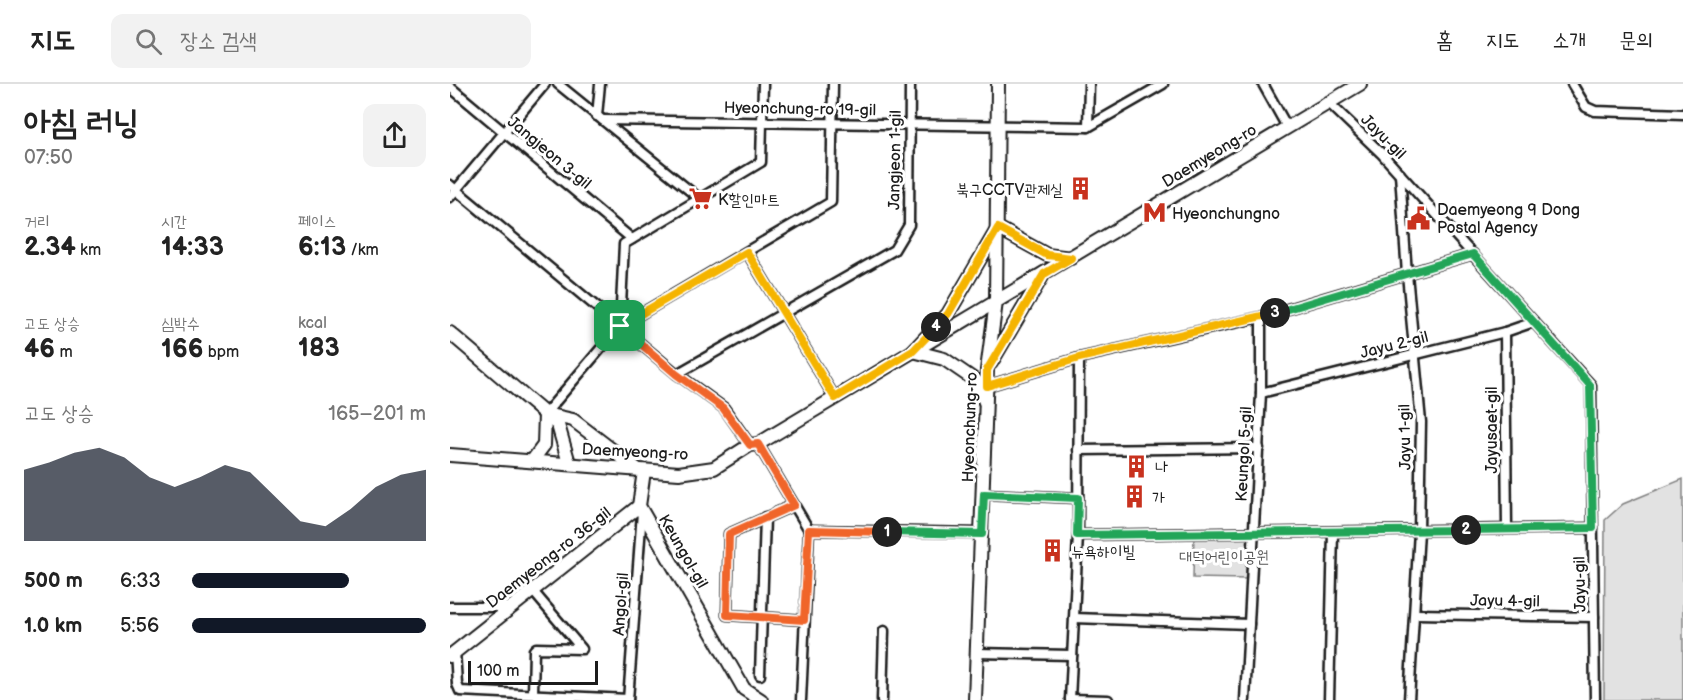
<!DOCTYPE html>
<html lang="ko">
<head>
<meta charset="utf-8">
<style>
	:root { --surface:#fff; --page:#f2f2f2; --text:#222; --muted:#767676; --line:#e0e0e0; --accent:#111827 }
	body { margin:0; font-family:"Balsamiq Sans","Poor Story",sans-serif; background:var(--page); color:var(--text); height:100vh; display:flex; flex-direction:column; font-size:22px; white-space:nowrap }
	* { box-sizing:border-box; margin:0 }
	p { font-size:20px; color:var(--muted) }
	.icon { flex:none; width:33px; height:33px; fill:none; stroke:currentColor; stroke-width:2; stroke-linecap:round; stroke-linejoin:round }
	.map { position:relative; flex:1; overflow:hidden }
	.panel { display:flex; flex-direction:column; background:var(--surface); width:450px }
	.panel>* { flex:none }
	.scale { position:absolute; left:18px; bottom:15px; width:130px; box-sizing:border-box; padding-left:6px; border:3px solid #1c1c1c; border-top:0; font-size:16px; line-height:21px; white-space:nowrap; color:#1c1c1c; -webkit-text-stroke:4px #fff; paint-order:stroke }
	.pin { position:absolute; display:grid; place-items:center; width:51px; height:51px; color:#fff; margin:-26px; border-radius:12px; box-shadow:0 3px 9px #0006 }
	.km { position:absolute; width:30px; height:30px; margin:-15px; border-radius:50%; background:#222; color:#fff; font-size:16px; line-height:30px; text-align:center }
	.round { display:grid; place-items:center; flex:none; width:63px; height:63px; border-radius:12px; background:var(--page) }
	.head { display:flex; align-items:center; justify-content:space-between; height:102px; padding:0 24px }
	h1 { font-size:33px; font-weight:800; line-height:45px }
	.stats { display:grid; grid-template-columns:repeat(3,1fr); gap:9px; height:102px; padding:6px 24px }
	.stats div { display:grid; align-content:center }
	.stats b { font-size:26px; font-weight:800 }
	.stats small { font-size:16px; font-weight:400 }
	.stats p { font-size:16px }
	.chart { height:168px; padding:12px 24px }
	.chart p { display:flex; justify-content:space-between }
	.chart svg { width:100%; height:108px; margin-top:6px; fill:var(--accent); opacity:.7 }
	ul { padding:0 24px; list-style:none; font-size:20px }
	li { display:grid; grid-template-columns:96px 72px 1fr; align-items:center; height:45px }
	li i { height:15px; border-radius:8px; background:var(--accent) }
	header { display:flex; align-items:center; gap:36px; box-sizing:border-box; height:84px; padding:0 30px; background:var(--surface); border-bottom:2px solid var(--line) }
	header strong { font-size:28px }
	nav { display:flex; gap:33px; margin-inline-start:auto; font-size:21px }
	.search { width:420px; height:54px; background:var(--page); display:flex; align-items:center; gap:15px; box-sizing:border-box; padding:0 21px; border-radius:12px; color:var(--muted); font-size:22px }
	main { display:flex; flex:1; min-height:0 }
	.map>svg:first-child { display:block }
	.green { fill:#e2e2e2; stroke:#7f7f7f; stroke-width:1.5 }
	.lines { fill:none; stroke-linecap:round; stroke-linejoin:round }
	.street-casing { stroke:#1c1c1c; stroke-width:13 }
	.secondary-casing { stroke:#1c1c1c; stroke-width:16 }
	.street { stroke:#fff; stroke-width:8 }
	.secondary { stroke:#fff; stroke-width:12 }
	.split-1-casing { stroke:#fff; stroke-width:12 }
	.split-2-casing { stroke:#fff; stroke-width:12 }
	.split-3-casing { stroke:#fff; stroke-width:12 }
	.split-4-casing { stroke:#fff; stroke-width:12 }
	.split-5-casing { stroke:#fff; stroke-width:12 }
	.split-1 { stroke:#f0652b; stroke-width:8 }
	.split-2 { stroke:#22a559; stroke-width:8 }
	.split-3 { stroke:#22a559; stroke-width:8 }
	.split-4 { stroke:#f5b400; stroke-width:8 }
	.split-5 { stroke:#f5b400; stroke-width:8 }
	.labels { text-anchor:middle; stroke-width:6; stroke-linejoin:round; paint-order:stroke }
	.street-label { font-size:16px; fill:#1c1c1c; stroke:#fff }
	.poi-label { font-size:16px; fill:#1c1c1c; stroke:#fff; text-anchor:start }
	.park-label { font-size:16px; fill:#575757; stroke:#fff }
</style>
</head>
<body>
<header>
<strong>지도</strong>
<div class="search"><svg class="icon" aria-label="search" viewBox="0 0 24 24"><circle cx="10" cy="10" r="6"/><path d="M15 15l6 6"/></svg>장소 검색</div>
<nav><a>홈</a><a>지도</a><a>소개</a><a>문의</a></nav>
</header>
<main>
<section class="panel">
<div class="head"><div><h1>아침 러닝</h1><p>07:50</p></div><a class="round"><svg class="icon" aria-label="share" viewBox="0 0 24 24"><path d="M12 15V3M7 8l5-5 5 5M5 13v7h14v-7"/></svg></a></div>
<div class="stats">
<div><p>거리</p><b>2.34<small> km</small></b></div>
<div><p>시간</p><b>14:33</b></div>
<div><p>페이스</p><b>6:13<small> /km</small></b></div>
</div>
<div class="stats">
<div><p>고도 상승</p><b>46<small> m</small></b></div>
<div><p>심박수</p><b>166<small> bpm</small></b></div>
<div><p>kcal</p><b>183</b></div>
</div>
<div class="chart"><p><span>고도 상승</span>165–201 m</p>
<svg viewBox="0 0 160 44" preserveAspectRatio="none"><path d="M0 44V15L10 12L20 8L30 6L40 10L50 18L60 22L70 18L80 13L90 16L100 26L110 36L120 38L130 31L140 22L150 17L160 15V44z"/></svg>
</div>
<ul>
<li><b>500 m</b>6:33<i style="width:67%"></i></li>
<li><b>1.0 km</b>5:56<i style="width:100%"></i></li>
</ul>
</section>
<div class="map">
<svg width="1233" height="616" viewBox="0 0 1233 616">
	<rect width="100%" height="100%" fill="#fff"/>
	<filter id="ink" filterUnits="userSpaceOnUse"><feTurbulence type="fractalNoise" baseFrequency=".0167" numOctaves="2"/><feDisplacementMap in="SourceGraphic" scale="12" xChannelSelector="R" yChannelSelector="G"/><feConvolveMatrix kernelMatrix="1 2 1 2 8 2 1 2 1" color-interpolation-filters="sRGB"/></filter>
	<g filter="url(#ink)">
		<g class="green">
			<polygon points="1233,395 1233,616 1154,616 1155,436 1173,420"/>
			<polygon points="805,449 798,495 743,494 744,450"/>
		</g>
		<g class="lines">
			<defs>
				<g id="street">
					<polyline points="108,0 250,115"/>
					<polyline points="813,0 837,43"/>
					<polyline points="1122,0 1136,23 1145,27 1233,30"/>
					<polyline points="0,3 182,155"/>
					<polyline points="879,19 931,69 1141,301 1145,616"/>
					<polyline points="147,32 150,0"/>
					<polyline points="153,36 638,43 713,0"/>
					<polyline points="638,43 639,0"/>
					<polyline points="950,90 957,190 971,338 969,447 959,616"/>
					<polyline points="0,101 227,290 274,324 300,361"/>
					<polyline points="0,113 95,0"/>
					<polyline points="297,168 385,314"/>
					<polyline points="170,242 174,160 311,78 313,0"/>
					<polyline points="1055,248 1057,444"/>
					<polyline points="227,290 444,166 459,141 460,0"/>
					<polyline points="537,302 629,274 811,233 1023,170"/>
					<polyline points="811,309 1055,248 1084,238"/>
					<polyline points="95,330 170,242 381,118 383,0"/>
					<polyline points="308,360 359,446 351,616"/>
					<polyline points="628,366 809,364"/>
					<polyline points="534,410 628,414"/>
					<polyline points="344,421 279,450 277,531 354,536"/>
					<polyline points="359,446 532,449"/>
					<polyline points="628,451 1143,444"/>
					<polyline points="82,506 132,565 86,564 84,566 83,610"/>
					<polyline points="0,523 61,523"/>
					<polyline points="966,530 1144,533"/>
					<polyline points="624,534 799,540"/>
					<polyline points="5,567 7,600 10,607 178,615"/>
					<polyline points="527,569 622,571"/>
					<polyline points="310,591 315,433"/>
					<polyline points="620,615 658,616"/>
					<polyline points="178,616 192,428"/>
					<polyline points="432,616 434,547"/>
					<polyline points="620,616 628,451 629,274"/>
					<polyline points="795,616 811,309 811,233"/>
					<polyline points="879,616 883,448"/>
				</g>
				<g id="secondary">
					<polyline points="0,249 108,341 119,379"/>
					<polyline points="541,279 593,191"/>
					<polyline points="535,318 526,297 494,275 463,267 498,230 548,144 597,171 621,174"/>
					<polyline points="96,330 123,336 187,385"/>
					<polyline points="0,371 229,389 264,384 300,361 308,360 910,0"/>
					<polyline points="82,377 94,361 95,330"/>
					<polyline points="194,387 189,422 294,605 311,616"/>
					<polyline points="0,572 189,422"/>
					<polyline points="525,616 537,286 546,218 548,0"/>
				</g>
			</defs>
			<use href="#street" class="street-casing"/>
			<use href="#secondary" class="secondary-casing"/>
			<use href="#street" class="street"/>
			<use href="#secondary" class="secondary"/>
		</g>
	</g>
	<g class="lines" filter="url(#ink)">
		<defs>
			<polyline id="split-1" points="170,242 226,290 273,324 300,361 308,360 344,421 279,450 277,531 354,536 359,446 437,448"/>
			<polyline id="split-2" points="437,448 532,450 534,410 628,414 627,451 1016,446"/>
			<polyline id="split-3" points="825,229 1023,170 1140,301 1143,444 1016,446"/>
			<polyline id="split-4" points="486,243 498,230 548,144 597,171 621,174 594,190 537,286 537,302 629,274 825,229"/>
			<polyline id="split-5" points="170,242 297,168 385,314 463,267 486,243"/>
		</defs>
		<use href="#split-1" class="split-1-casing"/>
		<use href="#split-2" class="split-2-casing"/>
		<use href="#split-3" class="split-3-casing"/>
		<use href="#split-4" class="split-4-casing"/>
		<use href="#split-5" class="split-5-casing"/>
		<use href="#split-1" class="split-1"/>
		<use href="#split-2" class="split-2"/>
		<use href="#split-3" class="split-3"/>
		<use href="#split-4" class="split-4"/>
		<use href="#split-5" class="split-5"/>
	</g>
	<defs>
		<symbol id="building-bare" viewBox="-9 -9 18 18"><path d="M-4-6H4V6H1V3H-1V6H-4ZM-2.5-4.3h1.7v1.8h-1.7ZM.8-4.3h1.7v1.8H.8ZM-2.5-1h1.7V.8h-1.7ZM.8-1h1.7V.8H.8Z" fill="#c8321e" stroke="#fff" stroke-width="2.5" paint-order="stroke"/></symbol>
		<symbol id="supermarket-bare" viewBox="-9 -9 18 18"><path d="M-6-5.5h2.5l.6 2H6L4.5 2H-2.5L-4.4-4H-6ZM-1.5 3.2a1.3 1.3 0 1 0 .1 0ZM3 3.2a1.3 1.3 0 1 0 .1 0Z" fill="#c8321e" stroke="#fff" stroke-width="2.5" paint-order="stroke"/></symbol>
		<symbol id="metro-bare" viewBox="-9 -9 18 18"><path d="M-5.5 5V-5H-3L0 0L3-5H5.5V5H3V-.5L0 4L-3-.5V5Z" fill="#c8321e" stroke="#fff" stroke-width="2.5" paint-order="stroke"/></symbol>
		<symbol id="civic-bare" viewBox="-9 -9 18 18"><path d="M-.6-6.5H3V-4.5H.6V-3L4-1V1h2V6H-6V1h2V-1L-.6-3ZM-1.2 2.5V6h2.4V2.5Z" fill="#c8321e" stroke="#fff" stroke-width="2.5" paint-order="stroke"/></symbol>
	</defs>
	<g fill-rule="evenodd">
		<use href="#building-bare" x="614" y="88" width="33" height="33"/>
		<use href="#supermarket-bare" x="234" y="98" width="33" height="33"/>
		<use href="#metro-bare" x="688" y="112" width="33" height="33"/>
		<use href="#civic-bare" x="952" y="118" width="33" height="33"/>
		<use href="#building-bare" x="670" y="366" width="33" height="33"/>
		<use href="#building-bare" x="668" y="396" width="33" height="33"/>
		<use href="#building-bare" x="586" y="450" width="33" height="33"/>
	</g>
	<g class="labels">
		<g class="street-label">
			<text transform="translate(350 24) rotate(1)" y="6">Hyeonchung-ro 19-gil</text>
			<text transform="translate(934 52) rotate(45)" y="6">Jayu-gil</text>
			<text transform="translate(100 68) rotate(40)" y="6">Jangjeon 3-gil</text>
			<text transform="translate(759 71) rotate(-31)" y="6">Daemyeong-ro</text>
			<text transform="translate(444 76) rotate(-89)" y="6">Jangjeon 1-gil</text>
			<text transform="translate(944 260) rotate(-14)" y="6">Jayu 2-gil</text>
			<text transform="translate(519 343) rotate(-88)" y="6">Hyeonchung-ro</text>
			<text transform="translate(1041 346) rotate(-90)" y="6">Jayusaet-gil</text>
			<text transform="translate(954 353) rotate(-91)" y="6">Jayu 1-gil</text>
			<text transform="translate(185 367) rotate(3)" y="6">Daemyeong-ro</text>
			<text transform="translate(793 370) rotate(-87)" y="6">Keungol 5-gil</text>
			<text transform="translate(234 467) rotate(60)" y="6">Keungol-gil</text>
			<text transform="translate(98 473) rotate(-38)" y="6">Daemyeong-ro 36-gil</text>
			<text transform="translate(1129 500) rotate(-91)" y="6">Jayu-gil</text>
			<text transform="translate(1055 516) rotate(1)" y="6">Jayu 4-gil</text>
			<text transform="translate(170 520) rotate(-86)" y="6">Angol-gil</text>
		</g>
		<g class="poi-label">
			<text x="613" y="111" text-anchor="end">북구CCTV관제실</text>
			<text x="268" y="121">K할인마트</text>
			<text x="987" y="131">Daemyeong 9 Dong<tspan x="987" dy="18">Postal Agency</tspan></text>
			<text x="722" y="135">Hyeonchungno</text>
			<text x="705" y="388">나</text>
			<text x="702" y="419">가</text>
			<text x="621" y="473">뉴욕하이빌</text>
		</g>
		<g class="park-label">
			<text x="774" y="478">대덕어린이공원</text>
		</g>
	</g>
</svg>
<div class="scale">100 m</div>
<div class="pin" style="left:170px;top:242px;background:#1e9e55"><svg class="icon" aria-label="arrive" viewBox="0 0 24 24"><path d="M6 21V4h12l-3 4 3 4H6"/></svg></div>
<b class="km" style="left:437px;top:448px">1</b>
<b class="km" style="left:1016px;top:446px">2</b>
<b class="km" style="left:825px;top:229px">3</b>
<b class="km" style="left:486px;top:243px">4</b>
</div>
</main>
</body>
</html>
